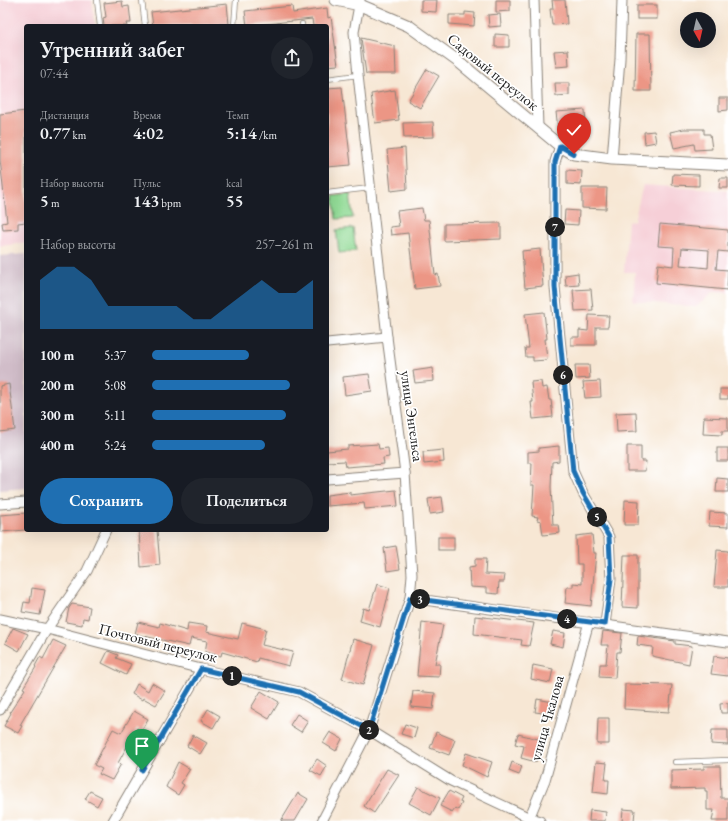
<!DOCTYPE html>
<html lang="ru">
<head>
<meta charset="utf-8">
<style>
	:root { --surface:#171b24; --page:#20242c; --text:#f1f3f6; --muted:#9ea1a6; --accent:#1f6fb2 }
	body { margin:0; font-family:"EB Garamond",serif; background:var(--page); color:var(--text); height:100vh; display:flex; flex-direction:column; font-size:15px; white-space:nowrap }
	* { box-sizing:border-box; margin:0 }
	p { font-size:13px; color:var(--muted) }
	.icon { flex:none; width:22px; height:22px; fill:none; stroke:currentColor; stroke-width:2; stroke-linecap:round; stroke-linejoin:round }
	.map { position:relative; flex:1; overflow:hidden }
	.details { position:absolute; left:24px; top:24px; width:305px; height:508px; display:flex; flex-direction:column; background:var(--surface); border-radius:4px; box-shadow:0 4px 16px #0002 }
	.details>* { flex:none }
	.needle { width:26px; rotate:172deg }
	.buttons { position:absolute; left:680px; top:12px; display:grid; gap:8px }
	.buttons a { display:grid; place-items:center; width:36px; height:36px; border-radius:50%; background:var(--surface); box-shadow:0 4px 16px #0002; font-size:20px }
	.pin { position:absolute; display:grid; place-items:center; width:34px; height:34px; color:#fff; margin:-41px -17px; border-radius:50% 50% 50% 0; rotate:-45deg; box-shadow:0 0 4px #0007 }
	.pin .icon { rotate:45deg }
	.km { position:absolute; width:20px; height:20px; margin:-10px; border-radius:50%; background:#222; color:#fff; font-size:11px; line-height:20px; text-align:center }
	.round { display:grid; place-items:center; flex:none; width:42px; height:42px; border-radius:21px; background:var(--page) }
	.overview { display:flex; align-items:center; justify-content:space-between; height:68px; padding:0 16px }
	h1 { font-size:22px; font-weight:600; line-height:30px }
	.metrics { display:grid; grid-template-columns:repeat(3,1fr); gap:6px; height:68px; padding:4px 16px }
	.metrics div { display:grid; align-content:center }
	.metrics b { font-size:17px; font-weight:600 }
	.metrics small { font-size:11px; font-weight:400 }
	.metrics p { font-size:11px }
	.chart { height:112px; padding:8px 16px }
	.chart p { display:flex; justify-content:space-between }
	.chart svg { width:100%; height:72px; margin-top:4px; fill:var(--accent); opacity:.7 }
	.button { display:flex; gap:8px; margin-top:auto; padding:8px 16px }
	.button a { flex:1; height:46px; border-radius:24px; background:var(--accent); color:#fff; font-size:16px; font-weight:600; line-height:46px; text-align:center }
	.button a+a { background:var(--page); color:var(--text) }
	ul { padding:0 16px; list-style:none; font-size:13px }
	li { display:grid; grid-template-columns:64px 48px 1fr; align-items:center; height:30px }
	li i { height:10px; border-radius:5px; background:var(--accent) }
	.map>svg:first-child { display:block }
	.built { fill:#f6cfd7 }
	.industrial { fill:#d1bdc9 }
	.green { fill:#91da95; stroke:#567b58 }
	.building { fill:#ec9685; fill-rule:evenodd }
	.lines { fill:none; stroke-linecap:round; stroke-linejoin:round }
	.service-casing { stroke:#8a8278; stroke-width:6 }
	.minor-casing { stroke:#8a8278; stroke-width:11 }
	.tertiary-casing { stroke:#8a8278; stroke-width:13 }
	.service { stroke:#fff; stroke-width:4.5 }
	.minor { stroke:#fff; stroke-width:9 }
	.tertiary { stroke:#fff; stroke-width:11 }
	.route-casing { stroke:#fff; stroke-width:8 }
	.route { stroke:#1f6fb2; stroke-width:5 }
	.labels { text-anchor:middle; stroke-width:3.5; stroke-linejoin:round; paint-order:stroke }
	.street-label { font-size:15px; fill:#1c1c1c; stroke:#fff }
</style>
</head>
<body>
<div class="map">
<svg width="728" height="821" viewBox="0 0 728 821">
	<rect width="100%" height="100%" fill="#fff"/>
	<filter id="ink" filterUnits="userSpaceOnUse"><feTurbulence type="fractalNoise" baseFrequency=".025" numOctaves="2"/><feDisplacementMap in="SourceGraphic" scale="8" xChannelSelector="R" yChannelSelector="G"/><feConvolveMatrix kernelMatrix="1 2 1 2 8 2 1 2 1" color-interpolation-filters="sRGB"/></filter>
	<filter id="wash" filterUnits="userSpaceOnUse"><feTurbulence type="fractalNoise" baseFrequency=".012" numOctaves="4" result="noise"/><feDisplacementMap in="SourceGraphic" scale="16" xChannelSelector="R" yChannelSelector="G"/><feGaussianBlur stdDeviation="0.9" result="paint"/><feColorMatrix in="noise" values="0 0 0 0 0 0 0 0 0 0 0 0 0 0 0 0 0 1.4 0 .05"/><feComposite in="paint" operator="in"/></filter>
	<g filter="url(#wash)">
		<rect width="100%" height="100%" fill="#f7e7d4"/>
		<g class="built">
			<polygon points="0,0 92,0 95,26 26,26 26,243 0,246"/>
			<polygon points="643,185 728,191 728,293 713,292 696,307 633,301 635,272 624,272 628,222 634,221"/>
		</g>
		<polygon class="industrial" points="26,254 26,488 0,490 0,256"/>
		<g class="green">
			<polygon points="350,194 353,218 336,219 333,196"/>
			<polygon points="353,228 356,251 339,253 336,230"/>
		</g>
		<g id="blocks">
			<g class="building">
				<polygon points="421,0 437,0 436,12 421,11"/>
				<polygon points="496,0 510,0 510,11 496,12"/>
				<polygon points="552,0 565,0 567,24 552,25 550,9 553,9"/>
				<polygon points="122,1 123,7 129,6 131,23 126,23 127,26 104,26 103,18 106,17 104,3"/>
				<polygon points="227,4 229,24 153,26 151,12"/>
				<rect x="637" y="5" width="20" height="14"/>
				<polygon points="292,6 293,13 327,8 328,18 331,17 338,65 327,66 327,26 313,26 312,19 247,26 245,11"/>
				<polygon points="465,12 475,13 474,26 449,24 449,15 465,15"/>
				<polygon points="500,14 501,26 489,27 488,15"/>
				<polygon points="495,34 509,35 509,47 495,47"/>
				<polygon points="636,34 650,34 651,91 635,91"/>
				<polygon points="361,38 395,46 396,74 366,74"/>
				<polygon points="568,50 569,66 556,67 554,51"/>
				<polygon points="427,69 439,76 420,108 408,101"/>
				<polygon points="555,83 569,83 569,95 556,96"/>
				<polygon points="342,87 351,165 327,167 327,88"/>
				<polygon points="395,90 399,120 375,123 371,94"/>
				<polygon points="719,98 728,98 728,110 719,111"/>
				<polygon points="585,110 586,126 558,129 556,112"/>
				<polygon points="26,111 26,222 18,223 18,229 3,230 2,223 7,222 0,160 0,114"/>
				<polygon points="433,122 434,137 404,138 403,123"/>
				<polygon points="684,129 704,129 704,134 710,134 712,149 695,150 694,144 674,148 670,132"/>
				<polygon points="654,131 656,142 645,144 644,132"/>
				<polygon points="405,148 407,189 391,191 387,150"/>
				<polygon points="567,170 582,171 581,185 567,184"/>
				<polygon points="673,174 699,175 699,186 672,185"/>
				<polygon points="720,178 728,178 728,188 719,188"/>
				<polygon points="582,188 607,188 606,209 582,208"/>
				<polygon points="422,208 424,220 429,220 435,275 438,274 440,286 415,289 408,233 391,235 390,227 399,226 397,211"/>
				<polygon points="565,210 579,211 578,225 564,224"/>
				<polygon points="501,223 501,239 444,241 444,224"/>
				<path d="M660,224l68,6v22l-10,-1 -2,18 12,1 -1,20 -71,-7 2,-19 15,2 1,-19 -16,-1zM682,248l27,2 -1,18 -28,-3z"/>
				<polygon points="540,249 543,286 525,288 522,251"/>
				<polygon points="578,273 579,285 566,286 565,275"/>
				<polygon points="591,289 593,310 575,311 573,290"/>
				<polygon points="544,312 547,339 545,339 547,360 533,361 533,357 526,357 525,348 529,348 525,314"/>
				<polygon points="589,315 609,316 608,327 596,327 596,345 571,345 571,337 579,337 579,330 588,331"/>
				<polygon points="575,365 589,365 590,378 576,379"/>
				<polygon points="433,368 434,381 415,383 413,371"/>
				<polygon points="369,374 372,391 345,395 343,377"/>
				<polygon points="541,381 542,388 547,387 549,400 551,400 553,417 533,419 531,402 533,402 531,382"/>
				<polygon points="600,381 601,397 585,398 583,382"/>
				<polygon points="9,384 15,430 0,432 0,386"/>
				<rect x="720" y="389" width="8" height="10"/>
				<polygon points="636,412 637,431 617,432 616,413"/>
				<polygon points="704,417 728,418 728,431 722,431 722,435 703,434"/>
				<polygon points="378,444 379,449 388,448 389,457 383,458 384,464 346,467 345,461 327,462 327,451 348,449 348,446"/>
				<polygon points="559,446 559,461 552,462 551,487 553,525 559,525 560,533 543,535 541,521 537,520 538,517 532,516 534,485 531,485 532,463 528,463 528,452 539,451 539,448"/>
				<polygon points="627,446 641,446 641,461 646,461 645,471 627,471"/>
				<rect x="717" y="448" width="11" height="13"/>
				<polygon points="443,450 444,462 424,464 423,452"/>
				<polygon points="717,478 728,479 728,492 716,492"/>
				<polygon points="396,490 398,506 365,509 364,503 327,506 327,495 350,492 350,495"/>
				<polygon points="442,497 444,512 430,514 428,499"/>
				<polygon points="625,500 639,501 638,525 624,525"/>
				<polygon points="710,512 728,513 728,527 709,526"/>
				<polygon points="26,513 26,530 1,532 0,515"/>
				<polygon points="139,530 157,530 160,565 141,567"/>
				<polygon points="592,534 594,553 596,553 591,606 565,603 567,587 573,587 573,583 582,584 582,564 577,564 576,536"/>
				<rect x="438" y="537" width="16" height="13"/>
				<polygon points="396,546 400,569 387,571 384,548"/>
				<polygon points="717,550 728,551 728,587 714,587"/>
				<polygon points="624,555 638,555 638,608 622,607"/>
				<polygon points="475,559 486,559 485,574 505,575 504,582 499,582 498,594 487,593 487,588 470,587 469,567 475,566"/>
				<polygon points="377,584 390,588 380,627 360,621 363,608 369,610"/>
				<polygon points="32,588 45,590 40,615 22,612 24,602 30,603"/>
				<polygon points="72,604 90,607 88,619 83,618 82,625 66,622 69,608"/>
				<polygon points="475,616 534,623 529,646 521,645 522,640 474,634"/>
				<polygon points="138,622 159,627 160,623 187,631 188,623 207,626 206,632 238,639 242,623 266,629 262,645 293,652 289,666 258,658 257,662 222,652 221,656 205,652 207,641 191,638 189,646 135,634"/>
				<polygon points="422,622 443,625 435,664 440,664 439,677 417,676"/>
				<polygon points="13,628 28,634 19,651 5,643"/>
				<polygon points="553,631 565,633 563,647 550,644"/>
				<polygon points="603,631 622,633 620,652 617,652 615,678 599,677 600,664 606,664 608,645 601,645"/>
				<polygon points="638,636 675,641 675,644 692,646 689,664 652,656 653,647 637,645"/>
				<polygon points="353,639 374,645 363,685 342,679"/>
				<polygon points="53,640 66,646 20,725 22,726 18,733 4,726 11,713 10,712 25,689 23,688 36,667 35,666 40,657 43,659"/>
				<polygon points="108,651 118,655 116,658 131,664 126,675 102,663"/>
				<polygon points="714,656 728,658 728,676 711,674"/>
				<polygon points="533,665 553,669 550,683 531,679"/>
				<polygon points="152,683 165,691 156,705 143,698 142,700 132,694 137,684 148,691"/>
				<polygon points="625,684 672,685 669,712 624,709"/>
				<polygon points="261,691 279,702 269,719 251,708"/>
				<polygon points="413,691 435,693 433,709 411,707"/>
				<polygon points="537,699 553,702 551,714 535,712"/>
				<polygon points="728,703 728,713 721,713 720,704"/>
				<polygon points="208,709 220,716 213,728 201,721"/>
				<polygon points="134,711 148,719 141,731 137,728 118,763 121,764 112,780 99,774 102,769 94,765 113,729 121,733"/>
				<polygon points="297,714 308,721 301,732 290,725"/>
				<polygon points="598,718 609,718 609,744 597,744"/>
				<polygon points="405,724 417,728 414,738 401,734"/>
				<polygon points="712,730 728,730 728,745 711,744"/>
				<polygon points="330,732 342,739 336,751 323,743"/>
				<polygon points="436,732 455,740 449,755 430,748"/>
				<polygon points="518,734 542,740 536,762 521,758 524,746 515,744"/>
				<polygon points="193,735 207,743 200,754 187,746"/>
				<polygon points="466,753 492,762 487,777 462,765"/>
				<polygon points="317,759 327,766 321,776 310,770"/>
				<polygon points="178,762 190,769 181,783 184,785 178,795 166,787"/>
				<polygon points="512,762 522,766 519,775 509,771"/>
				<polygon points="596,762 607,763 605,780 609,780 608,794 593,792"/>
				<polygon points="704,766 720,766 721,798 728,798 728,821 712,821 714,810 707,810 707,791 705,791 705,788 671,789 671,770 704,769"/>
				<polygon points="387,769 399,775 374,813 364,806"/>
				<polygon points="418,787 440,798 431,815 409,803"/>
				<polygon points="90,791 102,797 97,806 85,799"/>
				<polygon points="449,791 462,798 460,802 462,803 458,810 455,808 452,812 440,806"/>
				<polygon points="298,793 308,799 295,821 281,821"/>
				<polygon points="623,809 635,810 634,821 622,821"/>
				<polygon points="590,810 606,812 605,821 589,821"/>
			</g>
		</g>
	</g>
	<g filter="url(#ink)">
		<use href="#blocks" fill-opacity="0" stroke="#8a8278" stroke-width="1"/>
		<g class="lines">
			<defs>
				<g id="service">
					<polyline points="97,0 100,26"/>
					<polyline points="142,0 145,26"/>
					<polyline points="302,24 302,26"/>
					<polyline points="234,26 236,0"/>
					<polyline points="327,79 358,75"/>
					<polyline points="327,193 370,188"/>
					<polyline points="675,762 728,760"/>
				</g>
				<g id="minor">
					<polyline points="534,0 538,128"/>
					<polyline points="560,146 555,162 555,287 573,471 583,493 609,537 611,579 605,624"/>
					<polyline points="612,159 620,59 622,0"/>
					<polyline points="327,343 387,337"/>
					<polyline points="327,479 405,473"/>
					<polyline points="0,504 26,502"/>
					<polyline points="410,598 728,642"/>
					<polyline points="0,619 47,629 201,669 299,692 369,730 451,781 530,818 540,821"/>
					<polyline points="0,710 47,629 87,571 106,530"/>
					<polyline points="113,821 201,669"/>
					<polyline points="322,821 369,730 410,598 412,575 405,473 387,337 358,75 354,32 360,0"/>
					<polyline points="528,821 545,780 589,622"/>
				</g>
				<polyline id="tertiary" points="336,0 360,5 409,26 459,62 560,146 574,154 612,159 728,165"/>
			</defs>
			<use href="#service" class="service-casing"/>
			<use href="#minor" class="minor-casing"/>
			<use href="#tertiary" class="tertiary-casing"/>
			<use href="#service" class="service"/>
			<use href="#minor" class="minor"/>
			<use href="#tertiary" class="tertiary"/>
		</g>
	</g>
	<g class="lines" filter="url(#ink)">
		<defs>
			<polyline id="route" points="142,770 201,669 299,692 369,730 410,598 605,624 611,579 609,537 583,493 573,471 555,287 555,162 560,146 574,154"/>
		</defs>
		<use href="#route" class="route-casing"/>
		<use href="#route" class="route"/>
	</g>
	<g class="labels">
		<g class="street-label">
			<text transform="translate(493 72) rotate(39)" y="5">Садовый переулок</text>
			<text transform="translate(412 416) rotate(82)" y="5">улица Энгельса</text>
			<text transform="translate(158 643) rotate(14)" y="5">Почтовый переулок</text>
			<text transform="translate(547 718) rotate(-74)" y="5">улица Чкалова</text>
		</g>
	</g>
</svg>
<div class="buttons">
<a><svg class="needle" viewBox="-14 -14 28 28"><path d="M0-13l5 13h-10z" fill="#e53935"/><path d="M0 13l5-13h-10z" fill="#9ea1a6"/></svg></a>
</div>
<div class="pin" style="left:142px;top:770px;background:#1e9e55"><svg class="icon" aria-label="arrive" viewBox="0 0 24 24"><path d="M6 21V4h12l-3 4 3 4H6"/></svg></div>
<div class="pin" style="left:574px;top:154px;background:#d93025"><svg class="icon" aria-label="check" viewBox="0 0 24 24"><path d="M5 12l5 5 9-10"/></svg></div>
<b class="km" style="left:232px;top:676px">1</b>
<b class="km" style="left:369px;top:730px">2</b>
<b class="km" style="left:420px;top:599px">3</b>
<b class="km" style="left:567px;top:619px">4</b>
<b class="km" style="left:597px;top:517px">5</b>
<b class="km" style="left:563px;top:375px">6</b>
<b class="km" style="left:555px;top:227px">7</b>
<section class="details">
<div class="overview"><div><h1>Утренний забег</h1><p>07:44</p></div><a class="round"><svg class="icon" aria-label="share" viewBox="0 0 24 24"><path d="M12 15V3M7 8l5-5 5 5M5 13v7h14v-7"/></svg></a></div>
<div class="metrics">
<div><p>Дистанция</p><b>0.77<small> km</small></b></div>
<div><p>Время</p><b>4:02</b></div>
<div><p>Темп</p><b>5:14<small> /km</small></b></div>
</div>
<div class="metrics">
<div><p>Набор высоты</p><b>5<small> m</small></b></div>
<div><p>Пульс</p><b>143<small> bpm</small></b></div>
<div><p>kcal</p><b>55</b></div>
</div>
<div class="chart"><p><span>Набор высоты</span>257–261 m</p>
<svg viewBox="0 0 160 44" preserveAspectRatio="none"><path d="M0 44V14L10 6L20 6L30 14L40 30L50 30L60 30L70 30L80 30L90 38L100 38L110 30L120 22L130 14L140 22L150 22L160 14V44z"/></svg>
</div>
<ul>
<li><b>100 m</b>5:37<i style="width:60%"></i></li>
<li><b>200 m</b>5:08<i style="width:86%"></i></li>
<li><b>300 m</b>5:11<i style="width:83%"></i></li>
<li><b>400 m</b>5:24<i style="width:70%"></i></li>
</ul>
<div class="button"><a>Сохранить</a><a>Поделиться</a></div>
</section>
</div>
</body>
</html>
